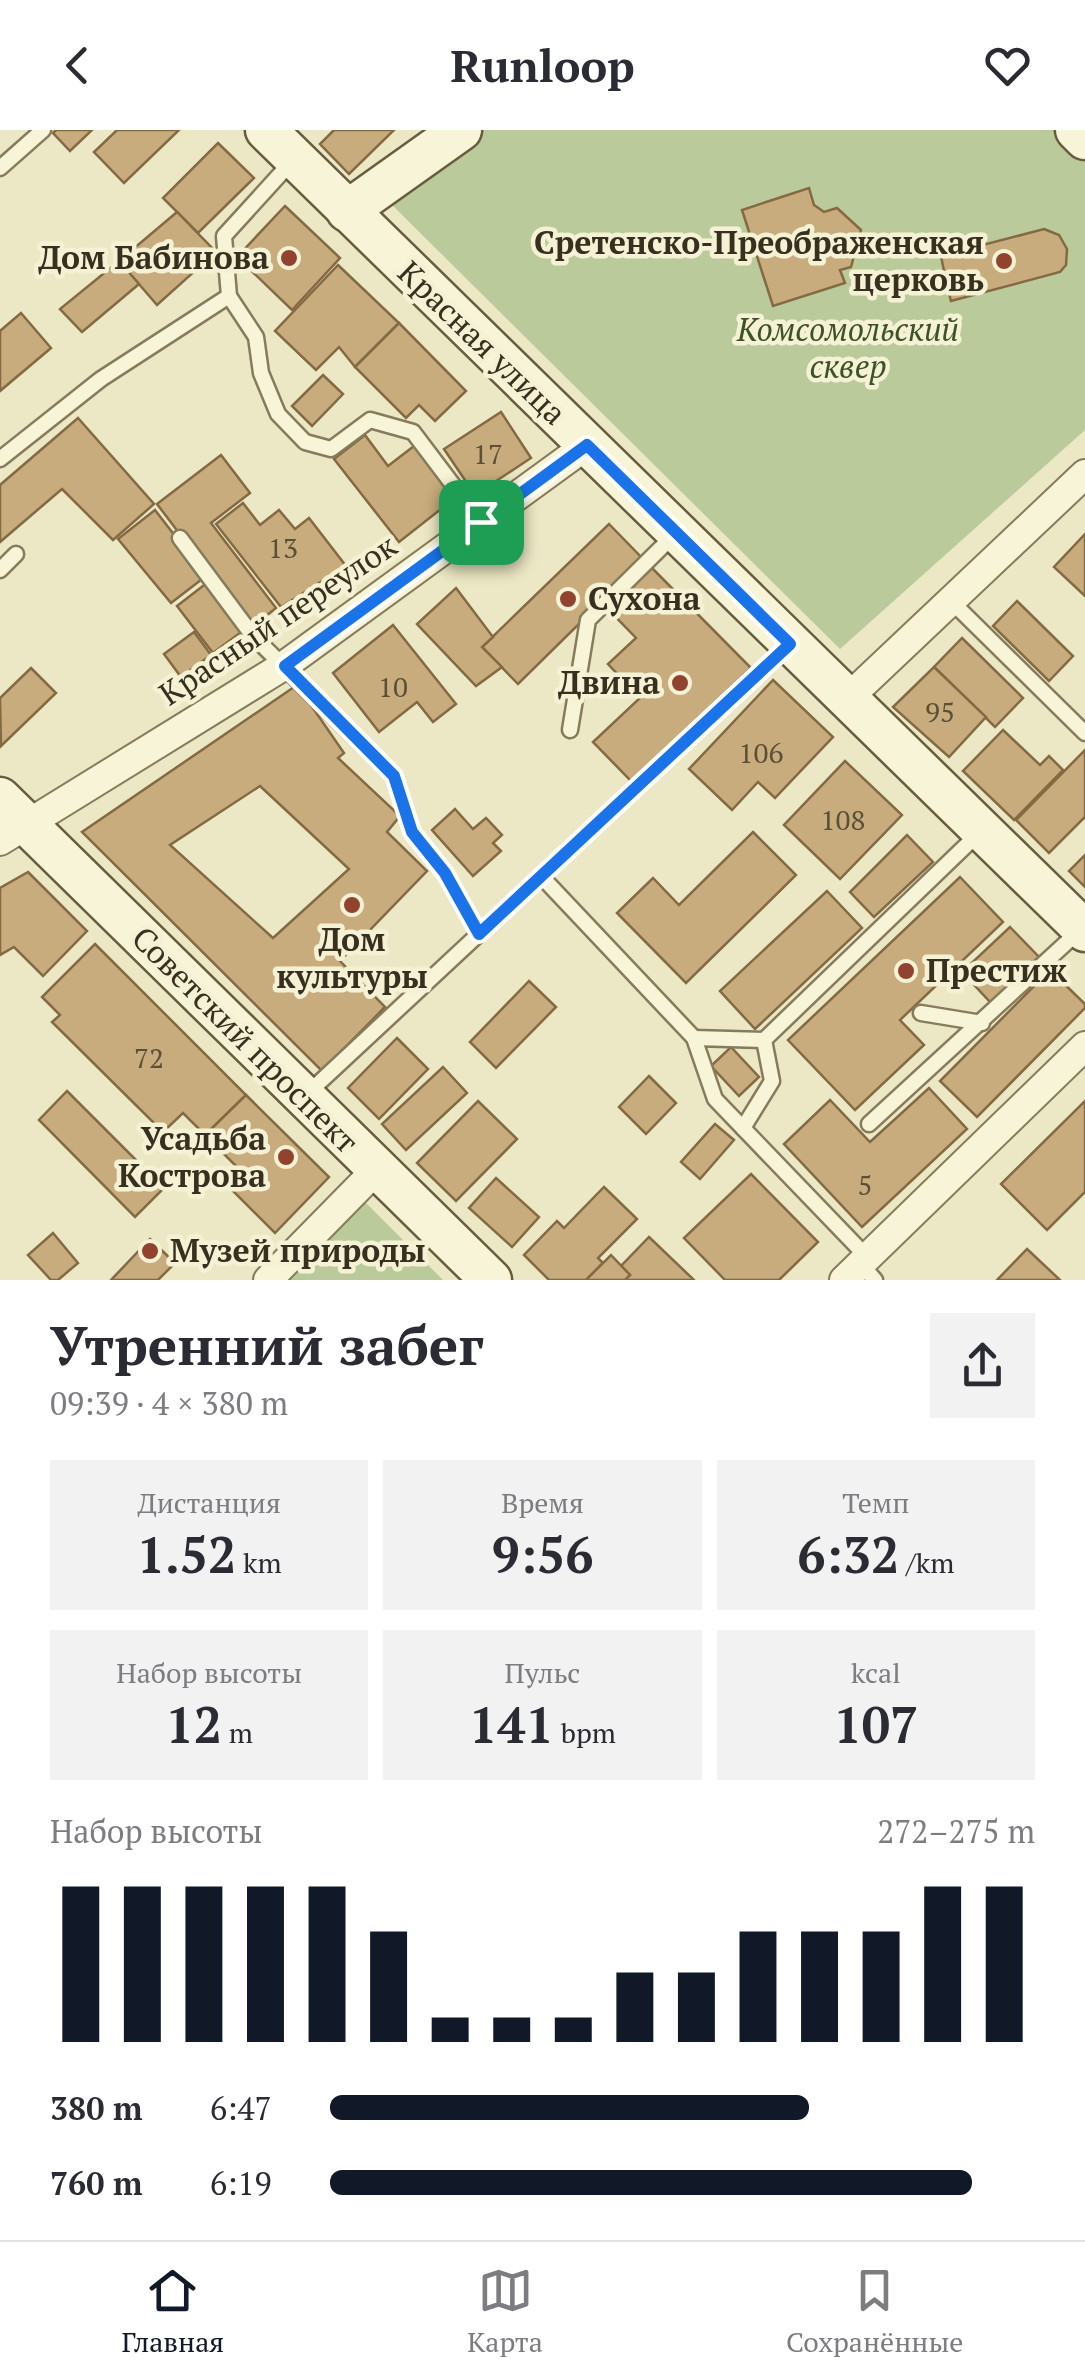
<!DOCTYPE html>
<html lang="ru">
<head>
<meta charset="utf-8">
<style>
	:root { --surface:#fff; --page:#f2f2f3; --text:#2b2b33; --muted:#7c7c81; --line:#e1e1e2; --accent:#111827 }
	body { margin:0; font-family:"PT Serif",serif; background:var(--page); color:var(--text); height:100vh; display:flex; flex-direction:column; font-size:38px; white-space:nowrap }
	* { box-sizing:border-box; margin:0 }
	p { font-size:32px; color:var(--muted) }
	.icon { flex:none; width:55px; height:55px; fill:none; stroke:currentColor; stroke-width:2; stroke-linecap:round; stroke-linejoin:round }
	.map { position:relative; height:1150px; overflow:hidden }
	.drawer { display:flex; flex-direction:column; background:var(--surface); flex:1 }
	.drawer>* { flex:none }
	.pin { position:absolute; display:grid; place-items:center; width:85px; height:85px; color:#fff; margin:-42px; border-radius:20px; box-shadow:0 5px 15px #0006 }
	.round { display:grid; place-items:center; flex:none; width:105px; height:105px; border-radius:0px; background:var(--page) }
	.summary { display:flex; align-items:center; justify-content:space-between; height:170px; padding:0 50px }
	h1 { font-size:55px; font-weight:700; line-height:75px }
	.figures { display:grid; grid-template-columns:repeat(3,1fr); gap:15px; height:170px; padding:10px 50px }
	.figures div { display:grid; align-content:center; border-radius:0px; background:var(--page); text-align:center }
	.figures b { font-size:50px; font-weight:700 }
	.figures small { font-size:28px; font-weight:400 }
	.figures p { font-size:28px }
	.chart { height:280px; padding:20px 50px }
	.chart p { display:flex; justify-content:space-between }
	.chart svg { width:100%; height:180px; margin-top:10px; stroke:var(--accent); stroke-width:6 }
	ul { padding:0 50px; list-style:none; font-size:32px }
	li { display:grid; grid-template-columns:160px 120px 1fr; align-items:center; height:75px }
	li i { height:25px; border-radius:12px; background:var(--accent) }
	header { display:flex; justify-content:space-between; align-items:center; height:130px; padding:0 50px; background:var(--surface); font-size:45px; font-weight:700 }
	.dock { display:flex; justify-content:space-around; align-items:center; height:140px; border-top:2px solid var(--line); background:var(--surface); font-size:28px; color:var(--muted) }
	.dock a { display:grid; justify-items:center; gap:5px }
	.dock .active { color:var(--accent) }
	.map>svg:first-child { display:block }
	.green { fill:#baca9a }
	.building { fill:#c8ac7d; stroke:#846a43; stroke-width:2.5; fill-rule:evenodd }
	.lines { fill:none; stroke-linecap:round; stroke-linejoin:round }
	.lane-casing { stroke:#867b5c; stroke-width:19 }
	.street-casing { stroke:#867b5c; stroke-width:32 }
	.secondary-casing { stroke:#685c3f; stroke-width:45 }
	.lane { stroke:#f7f4d8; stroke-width:14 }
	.street { stroke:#f7f4d8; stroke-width:28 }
	.secondary { stroke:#f7f4d8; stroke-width:40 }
	.route-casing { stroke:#fff; stroke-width:20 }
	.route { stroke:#1a73e8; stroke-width:12 }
	.poi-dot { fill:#92432f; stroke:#f4f1d4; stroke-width:4 }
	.labels { text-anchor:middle; stroke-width:9; stroke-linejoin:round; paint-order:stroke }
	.number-label { font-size:28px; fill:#5b4f36 }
	.poi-label { font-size:32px; font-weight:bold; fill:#37301f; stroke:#f4f1d4; text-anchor:end }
	.park-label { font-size:32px; font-style:italic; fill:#3e5227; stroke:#f4f1d4 }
	.street-label { font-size:32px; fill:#37301f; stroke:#f4f1d4 }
</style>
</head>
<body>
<header><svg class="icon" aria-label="back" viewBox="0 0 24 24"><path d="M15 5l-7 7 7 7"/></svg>Runloop<svg class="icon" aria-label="heart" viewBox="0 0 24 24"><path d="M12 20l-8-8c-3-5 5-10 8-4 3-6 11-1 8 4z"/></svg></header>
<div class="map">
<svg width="1085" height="1150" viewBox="0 0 1085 1150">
	<rect width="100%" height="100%" fill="#ece8c5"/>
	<g class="green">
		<polygon points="476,0 1056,0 1085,31 1085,300 840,519 388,71"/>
		<polygon points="355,1062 443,1150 268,1150"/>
	</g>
	<g class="building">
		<polygon points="56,0 92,0 70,21 53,3"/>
		<polygon points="117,0 179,0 124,53 94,22"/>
		<polygon points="334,0 394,0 349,44 320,14"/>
		<polygon points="218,13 254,48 198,103 163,68"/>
		<polygon points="809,58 814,75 824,82 837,78 861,100 851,137 840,140 845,153 773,176 742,80"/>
		<polygon points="285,76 340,128 292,180 237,127"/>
		<polygon points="177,82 216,122 157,175 119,131"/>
		<polygon points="1044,99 1059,105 1067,119 1066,135 1060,142 951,171 946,152 900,164 897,153 944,141 941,126"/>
		<polygon points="119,131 139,154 82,202 60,179"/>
		<polygon points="338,135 399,193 355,237 339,217 316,240 275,201"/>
		<polygon points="21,183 51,218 0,261 0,201"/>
		<polygon points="399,193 466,261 435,291 419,275 406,288 355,237"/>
		<polygon points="323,245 343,264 312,296 292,276"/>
		<polygon points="501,282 531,328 475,365 444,319"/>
		<polygon points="78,288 154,374 113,410 62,359 0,412 0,355"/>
		<polygon points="365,305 388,336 414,316 455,368 399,412 334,329"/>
		<polygon points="221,325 250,363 211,393 276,478 251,498 157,374"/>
		<polygon points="243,373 260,395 279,380 295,399 309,388 346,436 281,477 216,394"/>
		<polygon points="155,380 206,446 171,473 118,409"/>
		<polygon points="609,394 644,430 518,554 482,517"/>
		<polygon points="1085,404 1085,466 1054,437"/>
		<polygon points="652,438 751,538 631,651 593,612 640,568 608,534 636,508 608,479"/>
		<polygon points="208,452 244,500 213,523 177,476"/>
		<polygon points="456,458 493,507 482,517 502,537 476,556 417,494"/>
		<polygon points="1017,471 1073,526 1049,551 993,496"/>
		<polygon points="393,495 456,574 433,592 417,572 379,602 333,543"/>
		<polygon points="194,502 211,525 181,547 164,524"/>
		<polygon points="962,508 1023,568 995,597 934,537"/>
		<polygon points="934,537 986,587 949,627 893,577"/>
		<polygon points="31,538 56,563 1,616 0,568"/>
		<polygon points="773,550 833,607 775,668 758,652 732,680 689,639"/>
		<path d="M297,555l47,68 -6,5 62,58 -13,16 40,39 -87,90 45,46 -63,64 -240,-239zM260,656l89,83 -76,69 -103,-93z"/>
		<polygon points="1003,600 1040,635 1049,626 1063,640 1014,690 963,641"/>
		<polygon points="1085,620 1085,687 1049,723 1016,690"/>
		<polygon points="845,631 902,685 840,749 784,695"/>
		<polygon points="455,679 473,699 486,688 502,705 493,713 501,721 473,746 432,700"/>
		<polygon points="753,702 796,745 686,853 617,783 653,748 679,775"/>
		<polygon points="907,705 933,732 874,787 850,762"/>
		<polygon points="1085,725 1085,757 1069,741"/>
		<polygon points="28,742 87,801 43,846 14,817 0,825 0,758"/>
		<polygon points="960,747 1003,792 900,890 924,915 855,980 788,910"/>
		<polygon points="827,761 862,798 755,899 720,861"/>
		<polygon points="1010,797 1039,827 991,873 962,842"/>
		<polygon points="95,814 246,965 205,1005 183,983 163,1002 52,892 60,885 42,867"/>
		<polygon points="1050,840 1085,874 1085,878 977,987 940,951"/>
		<polygon points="529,851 556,877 496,938 470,912"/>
		<polygon points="397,908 428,939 379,989 348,958"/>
		<polygon points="731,917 759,947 739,966 711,936"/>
		<polygon points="443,937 467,963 406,1020 382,994"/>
		<polygon points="649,946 676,973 646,1004 619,977"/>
		<polygon points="929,958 967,999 862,1097 784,1014 830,970 870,1012"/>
		<polygon points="67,961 164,1058 135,1087 39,990"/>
		<polygon points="246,965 329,1047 275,1103 230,1058 244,1044 205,1005"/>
		<polygon points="478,971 517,1009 456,1071 417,1033"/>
		<polygon points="1085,971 1085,1062 1047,1100 1001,1054"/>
		<polygon points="715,994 734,1010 700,1049 681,1032"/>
		<polygon points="751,1044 818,1112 779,1150 725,1150 684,1108"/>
		<polygon points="496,1048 539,1087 512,1117 469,1078"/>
		<polygon points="604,1057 637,1089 598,1128 603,1133 586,1150 549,1150 524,1125 557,1091 564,1098"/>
		<polygon points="53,1103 78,1133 58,1150 51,1150 28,1125"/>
		<polygon points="649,1107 694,1150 625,1150 630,1145 621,1136"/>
		<polygon points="150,1109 175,1133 158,1150 111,1150"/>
		<polygon points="1027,1119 1060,1150 997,1150"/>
		<polygon points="611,1125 630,1145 625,1150 586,1150"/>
	</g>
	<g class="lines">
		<defs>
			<g id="lane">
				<polyline points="0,38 43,0"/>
				<polyline points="229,166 256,207 261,243 278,284 305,312 331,319 370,290 413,302 481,392"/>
				<polyline points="0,329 101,249 229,166 224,106 294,29"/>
				<polyline points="180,408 253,506 394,646 412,702 445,743 479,804"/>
				<polyline points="0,440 16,424"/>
				<polyline points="951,471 1085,603"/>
				<polyline points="570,600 588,490 676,403"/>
				<polyline points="541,746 694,908 715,969 867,1127"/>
				<polyline points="921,883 982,893"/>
				<polyline points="694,908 764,910 979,703"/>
				<polyline points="307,964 789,515"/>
				<polyline points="869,994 1078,802"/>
				<polyline points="743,998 772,951 764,910"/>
				<polyline points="861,1134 875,1150"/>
			</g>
			<g id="street">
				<polyline points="847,569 1085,344"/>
				<polyline points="0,711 285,535 587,315"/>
				<polyline points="268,1150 376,1040"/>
				<polyline points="844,1150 1085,916"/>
			</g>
			<g id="secondary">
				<polyline points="266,0 1085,801"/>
				<polyline points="1076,0 1085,9"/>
				<polyline points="347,81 461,0"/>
				<polyline points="0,668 491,1150"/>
			</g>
		</defs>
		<use href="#lane" class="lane-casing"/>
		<use href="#street" class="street-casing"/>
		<use href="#secondary" class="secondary-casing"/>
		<use href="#lane" class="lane"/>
		<use href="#street" class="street"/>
		<use href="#secondary" class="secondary"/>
	</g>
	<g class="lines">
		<defs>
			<polygon id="route" points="587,315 790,514 479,804 445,743 412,702 394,646 285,536"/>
		</defs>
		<use href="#route" class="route-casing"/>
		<use href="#route" class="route"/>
	</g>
	<g class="poi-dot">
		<circle cx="289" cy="128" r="10"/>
		<circle cx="1004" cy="131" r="10"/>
		<circle cx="568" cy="469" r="10"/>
		<circle cx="680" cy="553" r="10"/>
		<circle cx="352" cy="775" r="10"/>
		<circle cx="906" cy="841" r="10"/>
		<circle cx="286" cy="1027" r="10"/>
		<circle cx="150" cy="1121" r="10"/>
	</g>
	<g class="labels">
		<g class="number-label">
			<text x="488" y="334">17</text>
			<text x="283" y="428">13</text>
			<text x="393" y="567">10</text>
			<text x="940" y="592">95</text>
			<text x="761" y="633">106</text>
			<text x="843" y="700">108</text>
			<text x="149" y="938">72</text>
			<text x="865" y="1065">5</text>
		</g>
		<g class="poi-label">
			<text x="984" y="124">Сретенско-Преображенская<tspan x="984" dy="37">церковь</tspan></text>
			<text x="269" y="139">Дом Бабинова</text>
			<text x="588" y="480" text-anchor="start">Сухона</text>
			<text x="660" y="564">Двина</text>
			<text x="352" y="821" text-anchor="middle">Дом<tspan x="352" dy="37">культуры</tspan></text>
			<text x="926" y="852" text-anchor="start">Престиж</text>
			<text x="266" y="1020">Усадьба<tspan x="266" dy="37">Кострова</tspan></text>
			<text x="170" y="1132" text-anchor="start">Музей природы</text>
		</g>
		<g class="park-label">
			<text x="848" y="211">Комсомольский<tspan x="848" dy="37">сквер</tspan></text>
		</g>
		<g class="street-label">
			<text transform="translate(482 213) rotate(44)" y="11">Красная улица</text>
			<text transform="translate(278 490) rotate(-34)" y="11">Красный переулок</text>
			<text transform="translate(245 910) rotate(45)" y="11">Советский проспект</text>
		</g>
	</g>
</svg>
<div class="pin" style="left:481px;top:392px;background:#1e9e55"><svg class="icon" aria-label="arrive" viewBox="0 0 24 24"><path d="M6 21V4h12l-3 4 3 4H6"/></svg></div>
</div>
<section class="drawer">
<div class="summary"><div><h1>Утренний забег</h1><p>09:39 · 4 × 380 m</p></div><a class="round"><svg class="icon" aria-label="share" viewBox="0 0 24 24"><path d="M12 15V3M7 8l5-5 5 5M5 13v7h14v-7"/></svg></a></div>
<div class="figures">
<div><p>Дистанция</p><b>1.52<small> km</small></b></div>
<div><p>Время</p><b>9:56</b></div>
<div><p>Темп</p><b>6:32<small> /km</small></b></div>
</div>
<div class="figures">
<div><p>Набор высоты</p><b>12<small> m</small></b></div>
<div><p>Пульс</p><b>141<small> bpm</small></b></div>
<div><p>kcal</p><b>107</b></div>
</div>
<div class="chart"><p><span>Набор высоты</span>272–275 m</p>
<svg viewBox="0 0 160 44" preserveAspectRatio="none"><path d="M5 44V6M15 44V6M25 44V6M35 44V6M45 44V6M55 44V17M65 44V38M75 44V38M85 44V38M95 44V27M105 44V27M115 44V17M125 44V17M135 44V17M145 44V6M155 44V6"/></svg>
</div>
<ul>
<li><b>380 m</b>6:47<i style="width:68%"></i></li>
<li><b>760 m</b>6:19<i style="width:91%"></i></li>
</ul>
</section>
<nav class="dock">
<a class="active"><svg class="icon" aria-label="home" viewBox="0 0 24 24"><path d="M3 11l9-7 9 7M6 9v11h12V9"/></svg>Главная</a>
<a><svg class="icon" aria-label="map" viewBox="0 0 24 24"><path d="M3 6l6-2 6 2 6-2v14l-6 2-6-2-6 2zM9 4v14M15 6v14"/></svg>Карта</a>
<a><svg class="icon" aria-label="saved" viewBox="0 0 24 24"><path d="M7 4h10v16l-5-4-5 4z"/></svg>Сохранённые</a>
</nav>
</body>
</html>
